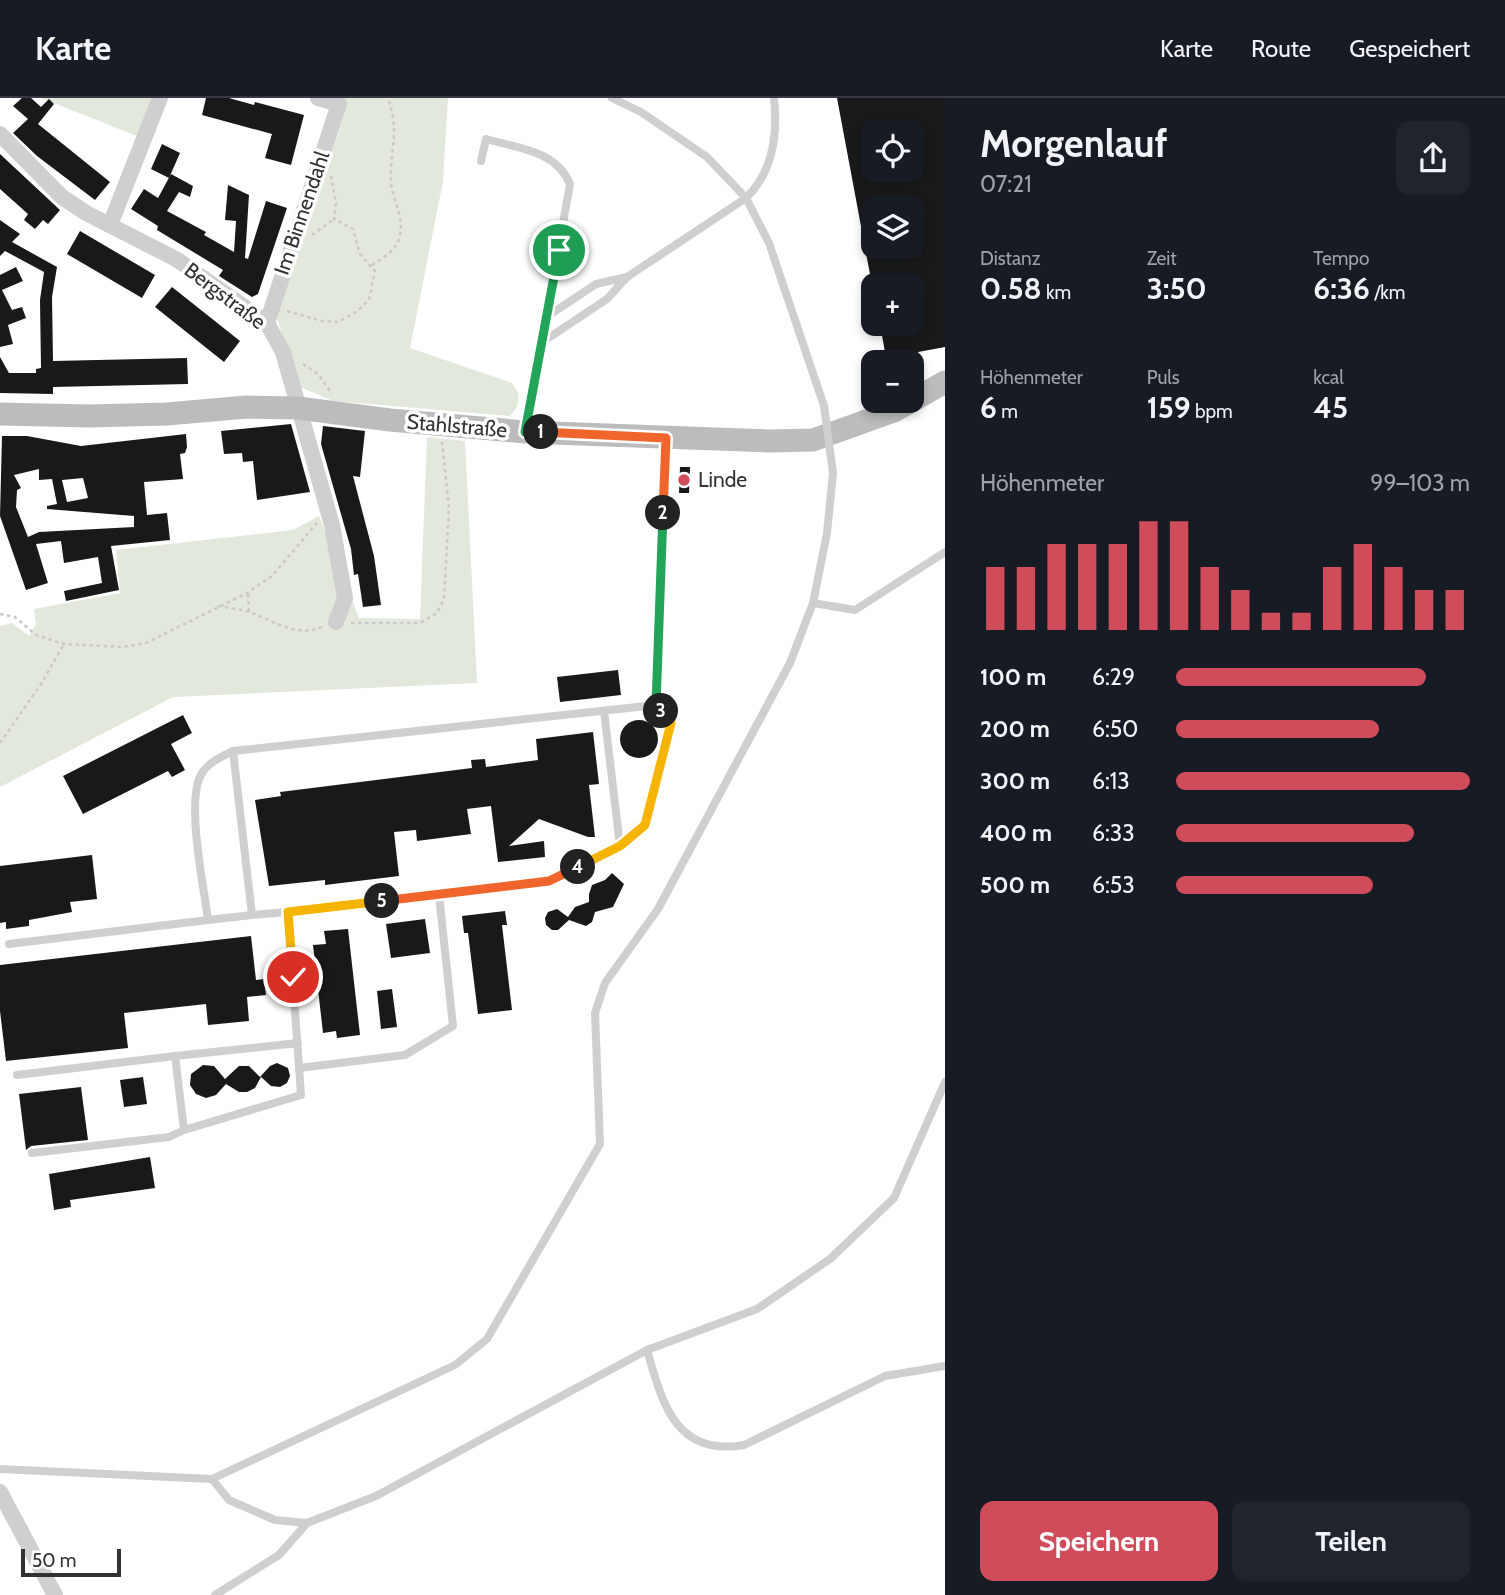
<!DOCTYPE html>
<html lang="de">
<head>
<meta charset="utf-8">
<style>
	:root { --surface:#171b24; --page:#20242c; --text:#f1f3f6; --muted:#9ea1a6; --line:#363941; --accent:#d04c5b }
	body { margin:0; font-family:Cabin,sans-serif; background:var(--page); color:var(--text); height:100vh; display:flex; flex-direction:column; font-size:26px; white-space:nowrap }
	* { box-sizing:border-box; margin:0 }
	p { font-size:23px; color:var(--muted) }
	.icon { flex:none; width:38px; height:38px; fill:none; stroke:currentColor; stroke-width:2; stroke-linecap:round; stroke-linejoin:round }
	.map { position:relative; flex:1; overflow:hidden }
	.sheet { display:flex; flex-direction:column; background:var(--surface); width:560px }
	.sheet>* { flex:none }
	.tools { position:absolute; left:861px; top:21px; display:grid; gap:14px }
	.tools a { display:grid; place-items:center; width:63px; height:63px; border-radius:14px; background:var(--surface); box-shadow:0 4px 10px #0003; font-size:35px }
	.scale { position:absolute; left:21px; bottom:18px; width:100px; box-sizing:border-box; padding-left:7px; border:4px solid #323232; border-top:0; font-size:19px; line-height:24px; white-space:nowrap; color:#323232; -webkit-text-stroke:5px #fff; paint-order:stroke }
	.pin { position:absolute; display:grid; place-items:center; width:60px; height:60px; color:#fff; margin:-30px; border:4px solid #fff; border-radius:50%; box-shadow:0 2px 7px #0007 }
	.km { position:absolute; width:35px; height:35px; margin:-18px; border-radius:50%; background:#222; color:#fff; font-size:19px; line-height:35px; text-align:center }
	.round { display:grid; place-items:center; flex:none; width:74px; height:74px; border-radius:14px; background:var(--page) }
	.head { display:flex; align-items:center; justify-content:space-between; height:119px; padding:0 35px }
	h1 { font-size:38px; font-weight:700; line-height:52px }
	.stats { display:grid; grid-template-columns:repeat(3,1fr); gap:10px; height:119px; padding:7px 35px }
	.stats div { display:grid; align-content:center }
	.stats b { font-size:30px; font-weight:700 }
	.stats small { font-size:19px; font-weight:400 }
	.stats p { font-size:19px }
	.chart { height:196px; padding:14px 35px }
	.chart p { display:flex; justify-content:space-between }
	.chart svg { width:100%; height:126px; margin-top:7px; stroke:var(--accent); stroke-width:6 }
	.button { display:flex; gap:14px; margin-top:auto; padding:14px 35px }
	.button a { flex:1; height:80px; border-radius:14px; background:var(--accent); color:#fff; font-size:28px; font-weight:700; line-height:80px; text-align:center }
	.button a+a { background:var(--page); color:var(--text) }
	ul { padding:0 35px; list-style:none; font-size:23px }
	li { display:grid; grid-template-columns:112px 84px 1fr; align-items:center; height:52px }
	li i { height:18px; border-radius:9px; background:var(--accent) }
	header { display:flex; align-items:center; gap:42px; box-sizing:border-box; height:98px; padding:0 35px; background:var(--surface); border-bottom:2px solid var(--line) }
	header strong { font-size:33px }
	nav { display:flex; gap:38px; margin-inline-start:auto; font-size:24px }
	main { display:flex; flex:1; min-height:0 }
	.map>svg:first-child { display:block }
	.green { fill:#e2e8dc }
	.building { fill:#191919; fill-rule:evenodd }
	.lines { fill:none; stroke-linecap:round; stroke-linejoin:round }
	.path { stroke:#c9c9c9; stroke-width:2.5; stroke-dasharray:3.5 3.5; stroke-linecap:butt }
	.lane { stroke:#cfcfcf; stroke-width:8 }
	.street { stroke:#cfcfcf; stroke-width:16 }
	.secondary { stroke:#bcbcbc; stroke-width:23 }
	.lane-bridge { stroke:#cfcfcf; stroke-width:8 }
	.split-1-casing { stroke:#fff; stroke-width:14 }
	.split-2-casing { stroke:#fff; stroke-width:14 }
	.split-3-casing { stroke:#fff; stroke-width:14 }
	.split-4-casing { stroke:#fff; stroke-width:14 }
	.split-5-casing { stroke:#fff; stroke-width:14 }
	.split-6-casing { stroke:#fff; stroke-width:14 }
	.split-1 { stroke:#22a559; stroke-width:9 }
	.split-2 { stroke:#f0652b; stroke-width:9 }
	.split-3 { stroke:#22a559; stroke-width:9 }
	.split-4 { stroke:#f5b400; stroke-width:9 }
	.split-5 { stroke:#f0652b; stroke-width:9 }
	.split-6 { stroke:#f5b400; stroke-width:9 }
	.poi-dot { fill:#d04c5b; stroke:#fff; stroke-width:2.5 }
	.labels { text-anchor:middle; stroke-width:7; stroke-linejoin:round; paint-order:stroke }
	.street-label { font-size:21px; fill:#323232; stroke:#fff }
	.poi-label { font-size:21px; fill:#323232; stroke:#fff; text-anchor:start }
</style>
</head>
<body>
<header>
<strong>Karte</strong>
<nav><a>Karte</a><a>Route</a><a>Gespeichert</a></nav>
</header>
<main>
<div class="map">
<svg width="945" height="1497" viewBox="0 0 945 1497">
	<rect width="100%" height="100%" fill="#fff"/>
	<g class="green">
		<polygon points="41,0 152,0 137,38"/>
		<polygon points="342,0 448,0 443,83 410,250 512,285 519,296 517,309 510,318 333,303 300,289 276,218 340,30 345,14"/>
		<polygon points="427,339 465,343 477,585 173,599 0,689 0,528 12,525 29,538 36,526 34,511 120,495 116,452 293,432 319,418 359,520 420,521"/>
	</g>
	<g class="building">
		<polygon points="22,0 31,0 41,9 49,1 54,6 38,26 110,84 95,102 37,58 13,35 28,21 13,8"/>
		<polygon points="206,0 229,0 254,7 255,4 304,17 291,67 265,60 272,36 202,17"/>
		<path d="M837,0h108v249l-59,11 -6,-34h32v-39h-40zM873,33h39v39h-39zM873,110h39v39h-39z"/>
		<polygon points="162,46 180,55 169,80 151,71"/>
		<polygon points="0,56 60,112 48,126 43,122 35,131 24,122 28,116 0,91"/>
		<polygon points="171,76 193,88 190,99 179,94 167,113 206,134 204,137 234,154 236,123 225,122 228,87 249,97 245,160 248,161 266,103 287,110 258,196 252,199 219,178 223,172 157,132 158,128 131,111 144,91 158,100"/>
		<polygon points="0,122 20,136 12,144 57,169 52,199 53,263 187,260 188,286 53,289 53,296 0,295 0,259 9,275 36,275 36,271 41,270 40,202 44,174 5,153 0,158"/>
		<polygon points="80,133 155,177 142,200 67,156"/>
		<polygon points="16,169 23,183 2,192 12,212 22,209 26,220 8,227 13,246 0,249 0,177"/>
		<polygon points="172,189 240,243 224,264 155,209"/>
		<polygon points="291,326 310,394 257,402 253,363 243,364 242,355 224,356 221,333"/>
		<polygon points="323,328 365,333 360,379 353,378 374,458 381,507 363,509 358,476 354,477 351,451 321,346"/>
		<path d="M186,336l1,13 -2,6 -5,1 3,25 -39,3 3,33 20,-2 3,27 -59,6 8,44 -53,11 -2,-10 38,-8 -4,-26 -34,6 -3,-22 -25,3 12,39 -22,7 -26,-74 2,-80h25l54,10zM39,371v11l13,-1 5,25 -10,2v3l87,7v11l-95,5 -11,5 -12,-30 1,-17 4,-2 -7,-13zM83,380l5,20 -21,4 -5,-22z"/>
		<polygon points="680,369 690,369 689,395 679,395"/>
		<polygon points="618,572 621,597 560,604 557,579"/>
		<polygon points="183,617 192,635 171,646 185,672 172,679 168,673 83,716 63,678"/>
		<circle cx="639" cy="641" r="19"/>
		<polygon points="593,634 599,686 589,687 595,739 588,739 539,721 509,748 544,743 545,759 498,764 491,708 467,711 471,736 417,743 416,732 394,734 399,778 325,787 325,782 269,788 255,702 281,698 280,694 472,670 471,662 485,661 486,669 538,662 536,641"/>
		<polygon points="92,757 97,801 70,804 72,814 29,822 29,828 6,831 6,824 0,825 0,768"/>
		<polygon points="612,775 624,786 613,809 595,814 592,824 586,828 569,822 558,832 552,832 546,827 545,820 548,814 557,811 568,819 575,809 589,804 589,796 592,787 605,782"/>
		<polygon points="505,813 507,827 502,827 512,912 478,916 468,835 464,835 462,818"/>
		<polygon points="425,821 430,855 391,860 386,826"/>
		<polygon points="348,831 360,937 337,940 336,933 323,935 313,847 326,846 324,833"/>
		<polygon points="251,838 256,882 264,881 266,897 247,899 249,923 208,927 206,906 124,915 128,950 6,963 0,913 0,867"/>
		<polygon points="392,891 397,929 381,931 377,893"/>
		<polygon points="277,965 288,970 290,978 287,985 280,989 271,988 261,979 255,990 247,994 239,994 226,986 216,997 206,1000 196,996 190,987 191,976 203,967 214,968 225,981 239,968 249,968 260,979 270,968"/>
		<polygon points="143,979 147,1006 124,1009 120,982"/>
		<polygon points="81,989 88,1042 31,1048 26,1052 19,996"/>
		<polygon points="150,1059 155,1090 70,1102 71,1109 54,1112 49,1076"/>
	</g>
	<g class="lines">
		<g class="path">
			<polyline points="312,137 334,121"/>
			<path d="M372,167c10,-7 23,-13 27,-26 7,-23 -8,-39 -8,-59 -1,-33 9,-47 -3,-82"/>
			<polyline points="287,213 322,223 338,224 356,214 369,202 375,173 360,156 353,131 334,121 336,106 331,78"/>
			<polyline points="303,266 318,276 332,296"/>
			<polyline points="248,496 249,514"/>
			<path d="M218,508c10,2 22,3 32,6 24,9 48,27 74,14"/>
			<polyline points="0,516 15,519 36,537 64,546 123,549 146,545 247,495 272,478 317,425"/>
			<polyline points="351,525 420,525 437,515 444,501 449,410 442,344"/>
			<polyline points="0,645 41,586 64,546"/>
		</g>
		<g class="lane">
			<polyline points="612,0 641,14 707,59 746,100 769,145 824,308"/>
			<path d="M481,63l5,-22c31,9 70,11 84,45l-44,245"/>
			<polyline points="548,218 596,186 627,179"/>
			<path d="M544,243l63,-42 20,-22 119,-79c27,-26 32,-63 28,-100"/>
			<polyline points="813,505 855,512 945,454"/>
			<path d="M233,653c-12,6 -24,11 -31,22 -17,26 2,114 6,147l44,-5"/>
			<polyline points="620,748 645,727 671,625 656,607"/>
			<polyline points="439,797 549,784 620,748 604,613"/>
			<polyline points="288,814 439,797 453,928 405,957 299,970"/>
			<polyline points="9,846 208,822"/>
			<polyline points="298,945 175,958 184,1032 301,997 288,814 252,817 233,653 656,607 666,340"/>
			<polyline points="17,977 175,958"/>
			<polyline points="32,1055 169,1039 184,1032"/>
			<path d="M647,1252c15,52 28,107 97,95l141,-69 60,-10"/>
			<polyline points="0,1371 212,1381 455,1267 487,1241 600,1046 595,915 605,885 658,811 790,565 813,505 827,435 833,375"/>
			<polyline points="212,1381 229,1402 275,1422 307,1425 376,1398 647,1252 757,1211 830,1161 894,1100 945,984"/>
			<polyline points="215,1497 279,1457 307,1425"/>
		</g>
		<g class="street">
			<polyline points="0,36 62,99 86,115 176,161 267,225 283,254 332,427 345,500 336,524"/>
			<polyline points="110,127 160,0"/>
			<polyline points="267,225 339,6 318,0"/>
			<polyline points="0,1394 55,1497"/>
		</g>
		<polyline class="secondary" points="0,316 89,318 167,316 247,309 298,310 390,322 525,334 770,343 813,342 894,313 945,284"/>
		<polyline class="lane-bridge" points="824,308 833,375"/>
	</g>
	<g class="lines">
		<defs>
			<polyline id="split-1" points="541,334 525,334 559,152"/>
			<polyline id="split-2" points="541,334 666,340 663,415"/>
			<polyline id="split-3" points="661,613 656,607 663,415"/>
			<polyline id="split-4" points="578,769 620,748 645,727 671,625 661,613"/>
			<polyline id="split-5" points="382,803 549,783 578,769"/>
			<polyline id="split-6" points="293,879 288,814 382,803"/>
		</defs>
		<use href="#split-1" class="split-1-casing"/>
		<use href="#split-2" class="split-2-casing"/>
		<use href="#split-3" class="split-3-casing"/>
		<use href="#split-4" class="split-4-casing"/>
		<use href="#split-5" class="split-5-casing"/>
		<use href="#split-6" class="split-6-casing"/>
		<use href="#split-1" class="split-1"/>
		<use href="#split-2" class="split-2"/>
		<use href="#split-3" class="split-3"/>
		<use href="#split-4" class="split-4"/>
		<use href="#split-5" class="split-5"/>
		<use href="#split-6" class="split-6"/>
	</g>
	<circle class="poi-dot" cx="684" cy="382" r="7"/>
	<g class="labels">
		<g class="street-label">
			<text transform="translate(302 115) rotate(-71)" y="7">Im Binnendahl</text>
			<text transform="translate(225 198) rotate(37)" y="7">Bergstraße</text>
			<text transform="translate(457 328) rotate(5)" y="7">Stahlstraße</text>
		</g>
		<g class="poi-label">
			<text x="698" y="389">Linde</text>
		</g>
	</g>
</svg>
<div class="tools">
<a><svg class="icon" aria-label="locate" viewBox="0 0 24 24"><circle cx="12" cy="12" r="6"/><path d="M12 2v4M12 18v4M2 12h4M18 12h4"/></svg></a>
<a><svg class="icon" aria-label="layers" viewBox="0 0 24 24"><path d="M12 4l9 5-9 5-9-5zM3 14l9 5 9-5"/></svg></a>
<a>+</a>
<a>−</a>
</div>
<div class="scale">50 m</div>
<div class="pin" style="left:559px;top:152px;background:#1e9e55"><svg class="icon" aria-label="arrive" viewBox="0 0 24 24"><path d="M6 21V4h12l-3 4 3 4H6"/></svg></div>
<div class="pin" style="left:293px;top:879px;background:#d93025"><svg class="icon" aria-label="check" viewBox="0 0 24 24"><path d="M5 12l5 5 9-10"/></svg></div>
<b class="km" style="left:541px;top:334px">1</b>
<b class="km" style="left:663px;top:415px">2</b>
<b class="km" style="left:661px;top:613px">3</b>
<b class="km" style="left:578px;top:769px">4</b>
<b class="km" style="left:382px;top:803px">5</b>
</div>
<section class="sheet">
<div class="head"><div><h1>Morgenlauf</h1><p>07:21</p></div><a class="round"><svg class="icon" aria-label="share" viewBox="0 0 24 24"><path d="M12 15V3M7 8l5-5 5 5M5 13v7h14v-7"/></svg></a></div>
<div class="stats">
<div><p>Distanz</p><b>0.58<small> km</small></b></div>
<div><p>Zeit</p><b>3:50</b></div>
<div><p>Tempo</p><b>6:36<small> /km</small></b></div>
</div>
<div class="stats">
<div><p>Höhenmeter</p><b>6<small> m</small></b></div>
<div><p>Puls</p><b>159<small> bpm</small></b></div>
<div><p>kcal</p><b>45</b></div>
</div>
<div class="chart"><p><span>Höhenmeter</span>99–103 m</p>
<svg viewBox="0 0 160 44" preserveAspectRatio="none"><path d="M5 44V22M15 44V22M25 44V14M35 44V14M45 44V14M55 44V6M65 44V6M75 44V22M85 44V30M95 44V38M105 44V38M115 44V22M125 44V14M135 44V22M145 44V30M155 44V30"/></svg>
</div>
<ul>
<li><b>100 m</b>6:29<i style="width:85%"></i></li>
<li><b>200 m</b>6:50<i style="width:69%"></i></li>
<li><b>300 m</b>6:13<i style="width:100%"></i></li>
<li><b>400 m</b>6:33<i style="width:81%"></i></li>
<li><b>500 m</b>6:53<i style="width:67%"></i></li>
</ul>
<div class="button"><a>Speichern</a><a>Teilen</a></div>
</section>
</main>
</body>
</html>
